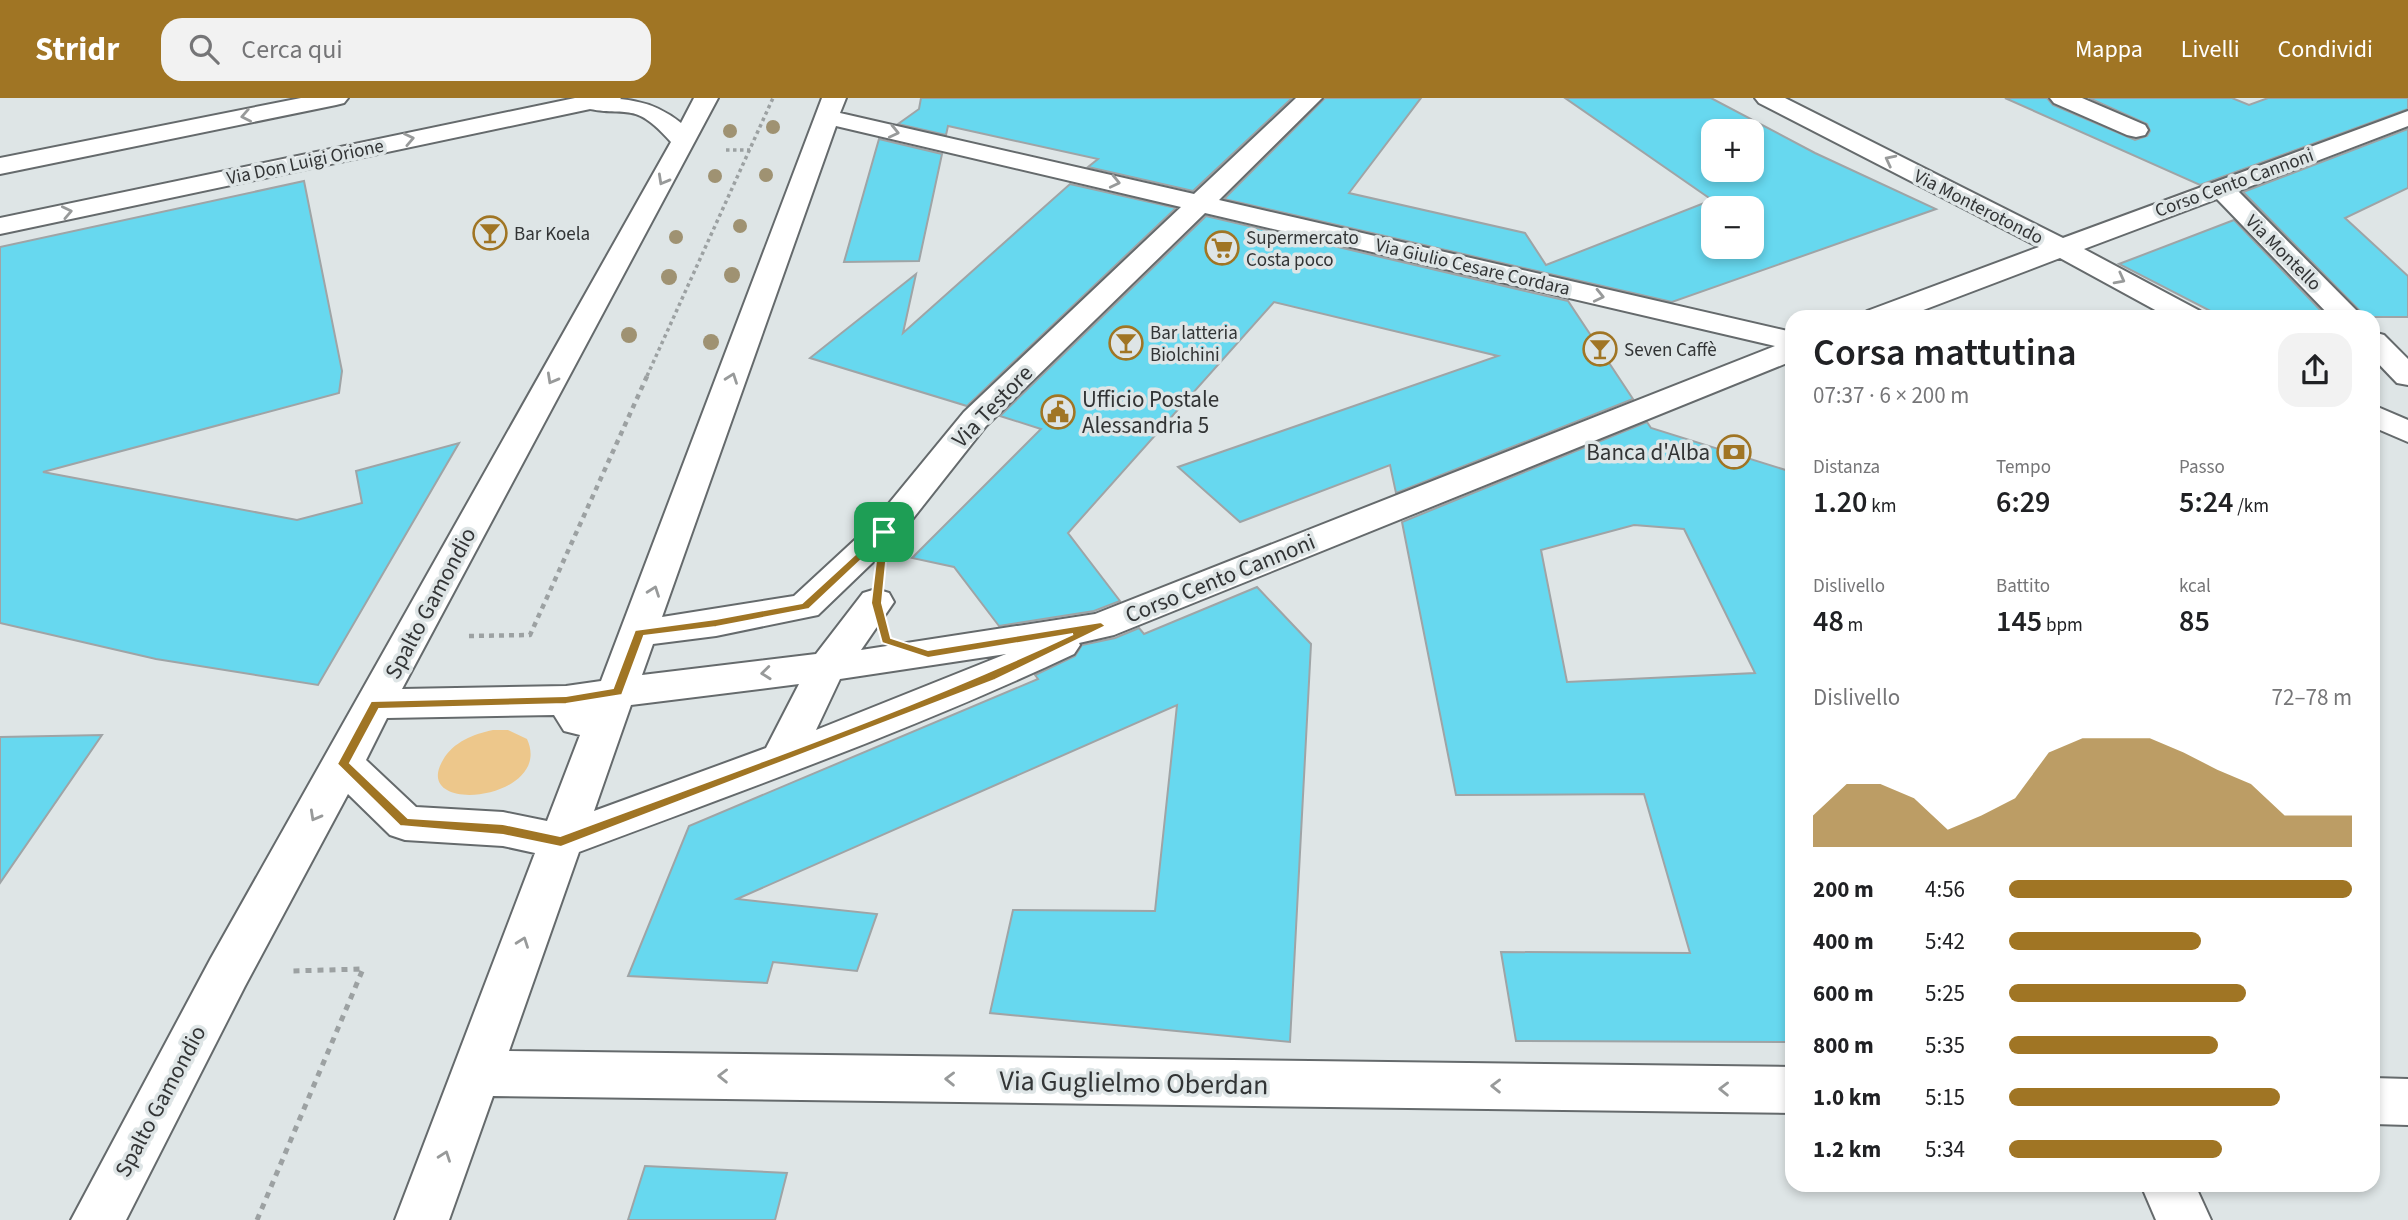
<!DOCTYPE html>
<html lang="it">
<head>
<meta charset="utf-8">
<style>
	:root { --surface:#fff; --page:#f2f2f2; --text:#202124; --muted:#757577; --accent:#a07524 }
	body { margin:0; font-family:"Source Sans 3",sans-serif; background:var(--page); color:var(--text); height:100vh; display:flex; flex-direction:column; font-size:26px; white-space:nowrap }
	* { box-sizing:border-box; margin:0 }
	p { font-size:23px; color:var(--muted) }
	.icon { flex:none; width:38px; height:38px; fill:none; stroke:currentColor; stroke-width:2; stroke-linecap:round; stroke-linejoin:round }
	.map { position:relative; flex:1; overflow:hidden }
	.details { position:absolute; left:1785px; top:212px; width:595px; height:882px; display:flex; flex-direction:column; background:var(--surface); border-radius:21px; box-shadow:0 4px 10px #0003 }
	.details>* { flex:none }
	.buttons { position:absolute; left:1701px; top:21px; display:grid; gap:14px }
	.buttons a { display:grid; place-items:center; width:63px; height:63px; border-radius:14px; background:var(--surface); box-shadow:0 4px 10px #0003; font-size:35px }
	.pin { position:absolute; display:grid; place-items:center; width:60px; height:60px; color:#fff; margin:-30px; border-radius:14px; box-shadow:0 4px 10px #0006 }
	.round { display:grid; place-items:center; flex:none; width:74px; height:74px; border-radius:21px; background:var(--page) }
	.summary { display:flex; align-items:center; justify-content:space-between; height:119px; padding:0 28px }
	h1 { font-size:38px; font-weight:600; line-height:52px }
	.metrics { display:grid; grid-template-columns:repeat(3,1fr); gap:10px; height:119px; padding:7px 28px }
	.metrics div { display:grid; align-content:center }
	.metrics b { font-size:30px; font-weight:600 }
	.metrics small { font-size:19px; font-weight:400 }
	.metrics p { font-size:19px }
	.chart { height:196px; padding:14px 28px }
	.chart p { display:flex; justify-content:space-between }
	.chart svg { width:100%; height:126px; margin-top:7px; fill:var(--accent); opacity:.7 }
	ul { padding:0 28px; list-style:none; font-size:23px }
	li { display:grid; grid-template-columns:112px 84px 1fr; align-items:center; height:52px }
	li i { height:18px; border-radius:9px; background:var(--accent) }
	header { display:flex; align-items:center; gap:42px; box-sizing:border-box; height:98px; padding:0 35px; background:var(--accent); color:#fff }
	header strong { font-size:33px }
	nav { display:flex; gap:38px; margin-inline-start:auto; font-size:24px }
	.search { width:490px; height:63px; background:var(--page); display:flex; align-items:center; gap:18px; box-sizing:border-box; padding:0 24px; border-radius:21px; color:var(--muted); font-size:26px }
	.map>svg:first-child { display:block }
	.green { fill:#edc78b }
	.building { fill:#67d8ef; stroke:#9fa4a6; stroke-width:2; fill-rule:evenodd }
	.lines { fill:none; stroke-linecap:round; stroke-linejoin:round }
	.minor-casing { stroke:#656a6c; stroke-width:4 }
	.major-casing { stroke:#656a6c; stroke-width:4 }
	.path-far2 { stroke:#9ca1a2; stroke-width:3.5; stroke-dasharray:3.5 3.5; stroke-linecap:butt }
	.path-far1 { stroke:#9ca1a2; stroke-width:4.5; stroke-dasharray:5 5; stroke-linecap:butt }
	.path { stroke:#9ca1a2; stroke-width:5; stroke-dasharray:6 6; stroke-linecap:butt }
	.minor { fill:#fff; fill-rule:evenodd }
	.major { fill:#fff; fill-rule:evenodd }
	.tree { fill:#9f9272 }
	.oneway { stroke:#989a9a }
	.route { fill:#a07524; stroke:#fff; stroke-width:2; fill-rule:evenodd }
	.labels { text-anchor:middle; stroke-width:7; stroke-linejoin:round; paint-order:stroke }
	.far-street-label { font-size:19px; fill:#323435; stroke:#dee5e6 }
	.far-poi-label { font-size:19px; fill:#323435; stroke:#dee5e6; text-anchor:start }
	.poi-label { font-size:23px; fill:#323435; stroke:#dee5e6; text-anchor:start }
	.street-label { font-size:23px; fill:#323435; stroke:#dee5e6 }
	.near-street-label { font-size:28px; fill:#323435; stroke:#dee5e6 }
</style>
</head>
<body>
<header>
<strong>Stridr</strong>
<div class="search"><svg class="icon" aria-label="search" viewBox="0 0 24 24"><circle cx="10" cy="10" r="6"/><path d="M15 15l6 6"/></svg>Cerca qui</div>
<nav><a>Mappa</a><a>Livelli</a><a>Condividi</a></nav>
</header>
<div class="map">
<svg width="2408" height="1122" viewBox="0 0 2408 1122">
	<rect width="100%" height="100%" fill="#dee5e6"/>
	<path class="green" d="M493,632h15l19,9c28,61 -118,78 -84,21 10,-18 31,-26 50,-30z"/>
	<g class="building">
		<polygon points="921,0 1292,0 1193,93 1088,69 1098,61 948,28 946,37 898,26 919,11"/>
		<path d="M1325,0h96l-72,95 176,40 21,32 166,-65 -147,-102h146l104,55 121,56 -264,93 -448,-103zM1713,33h39v39h-39zM1713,110h39v39h-39z"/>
		<polygon points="2005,0 2047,0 2053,7 2135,42 2147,38 2150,33 2147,26 2089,0 2232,0 2249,7 2268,0 2408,0 2408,11 2200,87"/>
		<polygon points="2408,31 2408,90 2345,120 2408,178 2408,219 2366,219 2243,94"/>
		<polygon points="879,41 942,56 919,163 844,164"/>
		<polygon points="304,83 342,273 339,295 43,374 297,422 362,405 356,373 459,345 318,587 156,561 0,525 0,149"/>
		<polygon points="1070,86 1176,110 967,308 810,260 916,176 903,235"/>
		<polygon points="1206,118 1568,203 1633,301 1396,395 1390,367 1240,424 1178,369 1498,258 1274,204 1068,435 1120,503 1094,513 999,528 954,469 912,460 1041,331 1000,318"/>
		<polygon points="2234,122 2327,219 2222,219 2119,166"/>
		<path d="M1647,324l4,6 141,44v570l-276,-1 -15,-89 189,1 -46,-159 -188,1 -54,-273zM1634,427l50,4 71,144 -188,9 -26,-132z"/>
		<polygon points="1257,489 1311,546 1290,944 990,915 1013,812 1155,813 1177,607 737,801 877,816 857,873 773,864 767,885 628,878 689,728 1038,581 1035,577 1075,558 1082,547 1115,540 1139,530 1144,536"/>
		<polygon points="102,637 0,785 0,639"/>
		<polygon points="645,1068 787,1075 775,1122 628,1122"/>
	</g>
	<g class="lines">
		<defs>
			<g id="minor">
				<path d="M580,0c42,0 70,0 101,25l13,-25h24l-316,591 164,-3 35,-5 221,-583h24l-6,15 354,81 102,-96h26l-103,102 573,132v29l-678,274 -35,8 1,2 -6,9c-161,76 -328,135 -495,198l-70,199 1283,16v46l-1299,-17 -44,124h-54l140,-367 -32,-7 -98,-6 -15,-5 -42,-41 -103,192 -119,234h-55l140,-262 460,-816c-39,-44 -43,-23 -90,-35l-4,-5zM836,28l345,81 -217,205 -92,112 -78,72 -132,21zM1205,115l570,133 -680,268 -234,36 33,-48 -5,-9 -13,-4 -13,4 -47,61 -174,21 11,-31 63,-8 102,-21 78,-75 90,-114zM1006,556l-190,76 24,-51zM799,586l-33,64 -172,63 37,-106zM554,617l10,16 16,4 -33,86 -44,-9 -87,-5 -50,-47 21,-42z"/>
				<polygon points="1755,0 1785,0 2063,140 2408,13 2408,28 2238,93 2363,219 2331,219 2217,101 2084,151 2200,213 2205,219 2168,219 2060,160 1905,219 1862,219 1867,213 2039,149 1759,5"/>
				<polygon points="2050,0 2082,0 2145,27 2148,32 2145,37 2136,39 2127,37 2054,5"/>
				<polygon points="2373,234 2384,237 2408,261 2408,287 2397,285 2373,260"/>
				<polygon points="2373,307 2408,322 2408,344 2373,329"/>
				<polygon points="2373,980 2408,981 2408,1027 2373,1026"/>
				<polygon points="2141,1087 2195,1087 2211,1122 2156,1122"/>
			</g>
			<g id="major">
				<polygon points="301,0 348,0 344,5 336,7 0,76 0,60"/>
				<polygon points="575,0 621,0 617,5 609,7 0,136 0,120"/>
			</g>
		</defs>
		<use href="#minor" class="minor-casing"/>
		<use href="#major" class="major-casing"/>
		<g class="path-far2">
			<polyline points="726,52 750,52"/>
			<polyline points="647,278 773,0"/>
		</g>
		<polyline class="path-far1" points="469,538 530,537 648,276"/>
		<polyline class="path" points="257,1122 363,871 289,873"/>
		<use href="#minor" class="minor"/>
		<use href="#major" class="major"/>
	</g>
	<g class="tree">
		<circle cx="773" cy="29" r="7"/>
		<circle cx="730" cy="33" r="7"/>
		<circle cx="766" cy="77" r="7"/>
		<circle cx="715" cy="78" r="7"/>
		<circle cx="740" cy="128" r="7"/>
		<circle cx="676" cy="139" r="7"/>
		<circle cx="732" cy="177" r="8"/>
		<circle cx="669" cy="179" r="8"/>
		<circle cx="629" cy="237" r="8"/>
		<circle cx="711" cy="244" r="8"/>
	</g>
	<defs><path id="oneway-chevron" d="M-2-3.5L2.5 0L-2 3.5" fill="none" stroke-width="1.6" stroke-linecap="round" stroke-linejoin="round" transform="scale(1.75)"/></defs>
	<g class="oneway">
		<use href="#oneway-chevron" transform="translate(246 18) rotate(169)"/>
		<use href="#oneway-chevron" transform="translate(894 34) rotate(13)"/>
		<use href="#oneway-chevron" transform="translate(409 41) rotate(-12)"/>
		<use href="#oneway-chevron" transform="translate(1890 62) rotate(-153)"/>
		<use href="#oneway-chevron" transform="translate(663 82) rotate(119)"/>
		<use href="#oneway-chevron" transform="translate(1115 84) rotate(13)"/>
		<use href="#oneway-chevron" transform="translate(67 114) rotate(-12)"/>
		<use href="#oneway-chevron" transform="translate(2120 181) rotate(28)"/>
		<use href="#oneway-chevron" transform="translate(1599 198) rotate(13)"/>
		<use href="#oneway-chevron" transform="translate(732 280) rotate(-70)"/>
		<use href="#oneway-chevron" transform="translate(552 281) rotate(119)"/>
		<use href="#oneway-chevron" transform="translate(654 493) rotate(-70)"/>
		<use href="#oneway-chevron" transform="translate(766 575) rotate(174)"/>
		<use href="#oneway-chevron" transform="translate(315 718) rotate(119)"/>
		<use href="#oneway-chevron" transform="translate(523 844) rotate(-70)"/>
		<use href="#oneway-chevron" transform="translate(723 978) rotate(-179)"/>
		<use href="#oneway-chevron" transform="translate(950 981) rotate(-179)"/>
		<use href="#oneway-chevron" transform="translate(1496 988) rotate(-179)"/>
		<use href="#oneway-chevron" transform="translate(1724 991) rotate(-179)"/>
		<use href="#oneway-chevron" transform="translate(445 1058) rotate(-70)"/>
	</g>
	<path class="route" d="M884,430l5,4 -7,71 9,35 37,12 173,-28 5,4 -111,54 -434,167 -58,-12 -103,-9 -63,-62 34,-63 195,-5 47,-8 22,-58 81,-11 86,-16zM878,446l-7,59 11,40 46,15 145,-24c-166,78 -341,138 -513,202l-57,-12 -95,-6 -58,-55 29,-54 187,-5 56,-9 22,-59 72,-9 93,-18z"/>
	<defs>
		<symbol id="bar-ring" viewBox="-11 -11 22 22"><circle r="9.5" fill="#dee5e6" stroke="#a07524" stroke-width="1.5"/><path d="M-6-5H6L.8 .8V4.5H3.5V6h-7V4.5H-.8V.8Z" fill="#a07524"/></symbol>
		<symbol id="supermarket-ring" viewBox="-11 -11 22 22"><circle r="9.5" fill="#dee5e6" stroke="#a07524" stroke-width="1.5"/><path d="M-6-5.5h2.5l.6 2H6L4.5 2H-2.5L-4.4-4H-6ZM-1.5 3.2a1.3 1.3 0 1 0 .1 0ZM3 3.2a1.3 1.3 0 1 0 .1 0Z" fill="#a07524"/></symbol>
		<symbol id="civic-ring" viewBox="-11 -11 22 22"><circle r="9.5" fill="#dee5e6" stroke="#a07524" stroke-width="1.5"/><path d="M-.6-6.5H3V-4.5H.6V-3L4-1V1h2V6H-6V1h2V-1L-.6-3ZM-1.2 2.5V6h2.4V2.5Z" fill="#a07524"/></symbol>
		<symbol id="bank-ring" viewBox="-11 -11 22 22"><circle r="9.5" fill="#dee5e6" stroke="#a07524" stroke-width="1.5"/><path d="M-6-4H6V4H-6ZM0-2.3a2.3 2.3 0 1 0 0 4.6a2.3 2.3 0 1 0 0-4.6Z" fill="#a07524"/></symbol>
	</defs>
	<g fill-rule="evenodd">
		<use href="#bar-ring" x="471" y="116" width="38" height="38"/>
		<use href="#supermarket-ring" x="1203" y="131" width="38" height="38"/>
		<use href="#bar-ring" x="1107" y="226" width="38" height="38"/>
		<use href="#bar-ring" x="1581" y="232" width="38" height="38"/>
		<use href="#civic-ring" x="1039" y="295" width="38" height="38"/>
		<use href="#bank-ring" x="1715" y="335" width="38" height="38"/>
	</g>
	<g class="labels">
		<g class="far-street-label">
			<text transform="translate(305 63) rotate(-12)" y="7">Via Don Luigi Orione</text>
			<text transform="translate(2234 84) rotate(-20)" y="7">Corso Cento Cannoni</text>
			<text transform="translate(1979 108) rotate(27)" y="7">Via Monterotondo</text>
			<text transform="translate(2284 154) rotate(45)" y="7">Via Montello</text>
			<text transform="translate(1473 168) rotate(13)" y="7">Via Giulio Cesare Cordara</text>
		</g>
		<g class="far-poi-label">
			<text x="514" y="142">Bar Koela</text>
			<text x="1246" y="146">Supermercato<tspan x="1246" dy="22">Costa poco</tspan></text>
			<text x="1150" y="241">Bar latteria<tspan x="1150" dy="22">Biolchini</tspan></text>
			<text x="1624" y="258">Seven Caffè</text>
		</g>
		<g class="poi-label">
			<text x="1082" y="309">Ufficio Postale<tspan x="1082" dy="26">Alessandria 5</tspan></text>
			<text x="1710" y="362" text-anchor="end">Banca d'Alba</text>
		</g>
		<g class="street-label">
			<text transform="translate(992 308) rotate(-46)" y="8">Via Testore</text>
			<text transform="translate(1220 480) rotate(-22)" y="8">Corso Cento Cannoni</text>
			<text transform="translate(430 505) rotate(-62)" y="8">Spalto Gamondio</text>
			<text transform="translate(160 1003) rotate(-62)" y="8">Spalto Gamondio</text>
		</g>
		<g class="near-street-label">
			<text transform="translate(1134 984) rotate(1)" y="10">Via Guglielmo Oberdan</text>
		</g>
	</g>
</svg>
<div class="buttons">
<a>+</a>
<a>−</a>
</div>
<div class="pin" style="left:884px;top:434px;background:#1e9e55"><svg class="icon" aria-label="arrive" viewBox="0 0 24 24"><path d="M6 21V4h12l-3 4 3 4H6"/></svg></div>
<section class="details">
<div class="summary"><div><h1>Corsa mattutina</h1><p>07:37 · 6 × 200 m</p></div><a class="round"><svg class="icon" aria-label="share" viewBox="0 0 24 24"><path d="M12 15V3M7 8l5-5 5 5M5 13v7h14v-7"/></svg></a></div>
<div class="metrics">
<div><p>Distanza</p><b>1.20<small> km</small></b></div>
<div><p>Tempo</p><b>6:29</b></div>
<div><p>Passo</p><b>5:24<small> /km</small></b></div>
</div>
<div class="metrics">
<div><p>Dislivello</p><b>48<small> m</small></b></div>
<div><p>Battito</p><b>145<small> bpm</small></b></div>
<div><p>kcal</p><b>85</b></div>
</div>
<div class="chart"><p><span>Dislivello</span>72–78 m</p>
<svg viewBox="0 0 160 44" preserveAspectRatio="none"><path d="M0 44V33L10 22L20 22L30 27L40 38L50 33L60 27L70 11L80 6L90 6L100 6L110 11L120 17L130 22L140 33L150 33L160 33V44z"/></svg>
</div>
<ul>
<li><b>200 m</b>4:56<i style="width:100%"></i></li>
<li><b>400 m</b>5:42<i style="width:56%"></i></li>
<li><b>600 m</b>5:25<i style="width:69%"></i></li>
<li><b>800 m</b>5:35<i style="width:61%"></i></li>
<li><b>1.0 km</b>5:15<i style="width:79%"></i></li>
<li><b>1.2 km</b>5:34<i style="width:62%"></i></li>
</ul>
</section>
</div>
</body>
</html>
